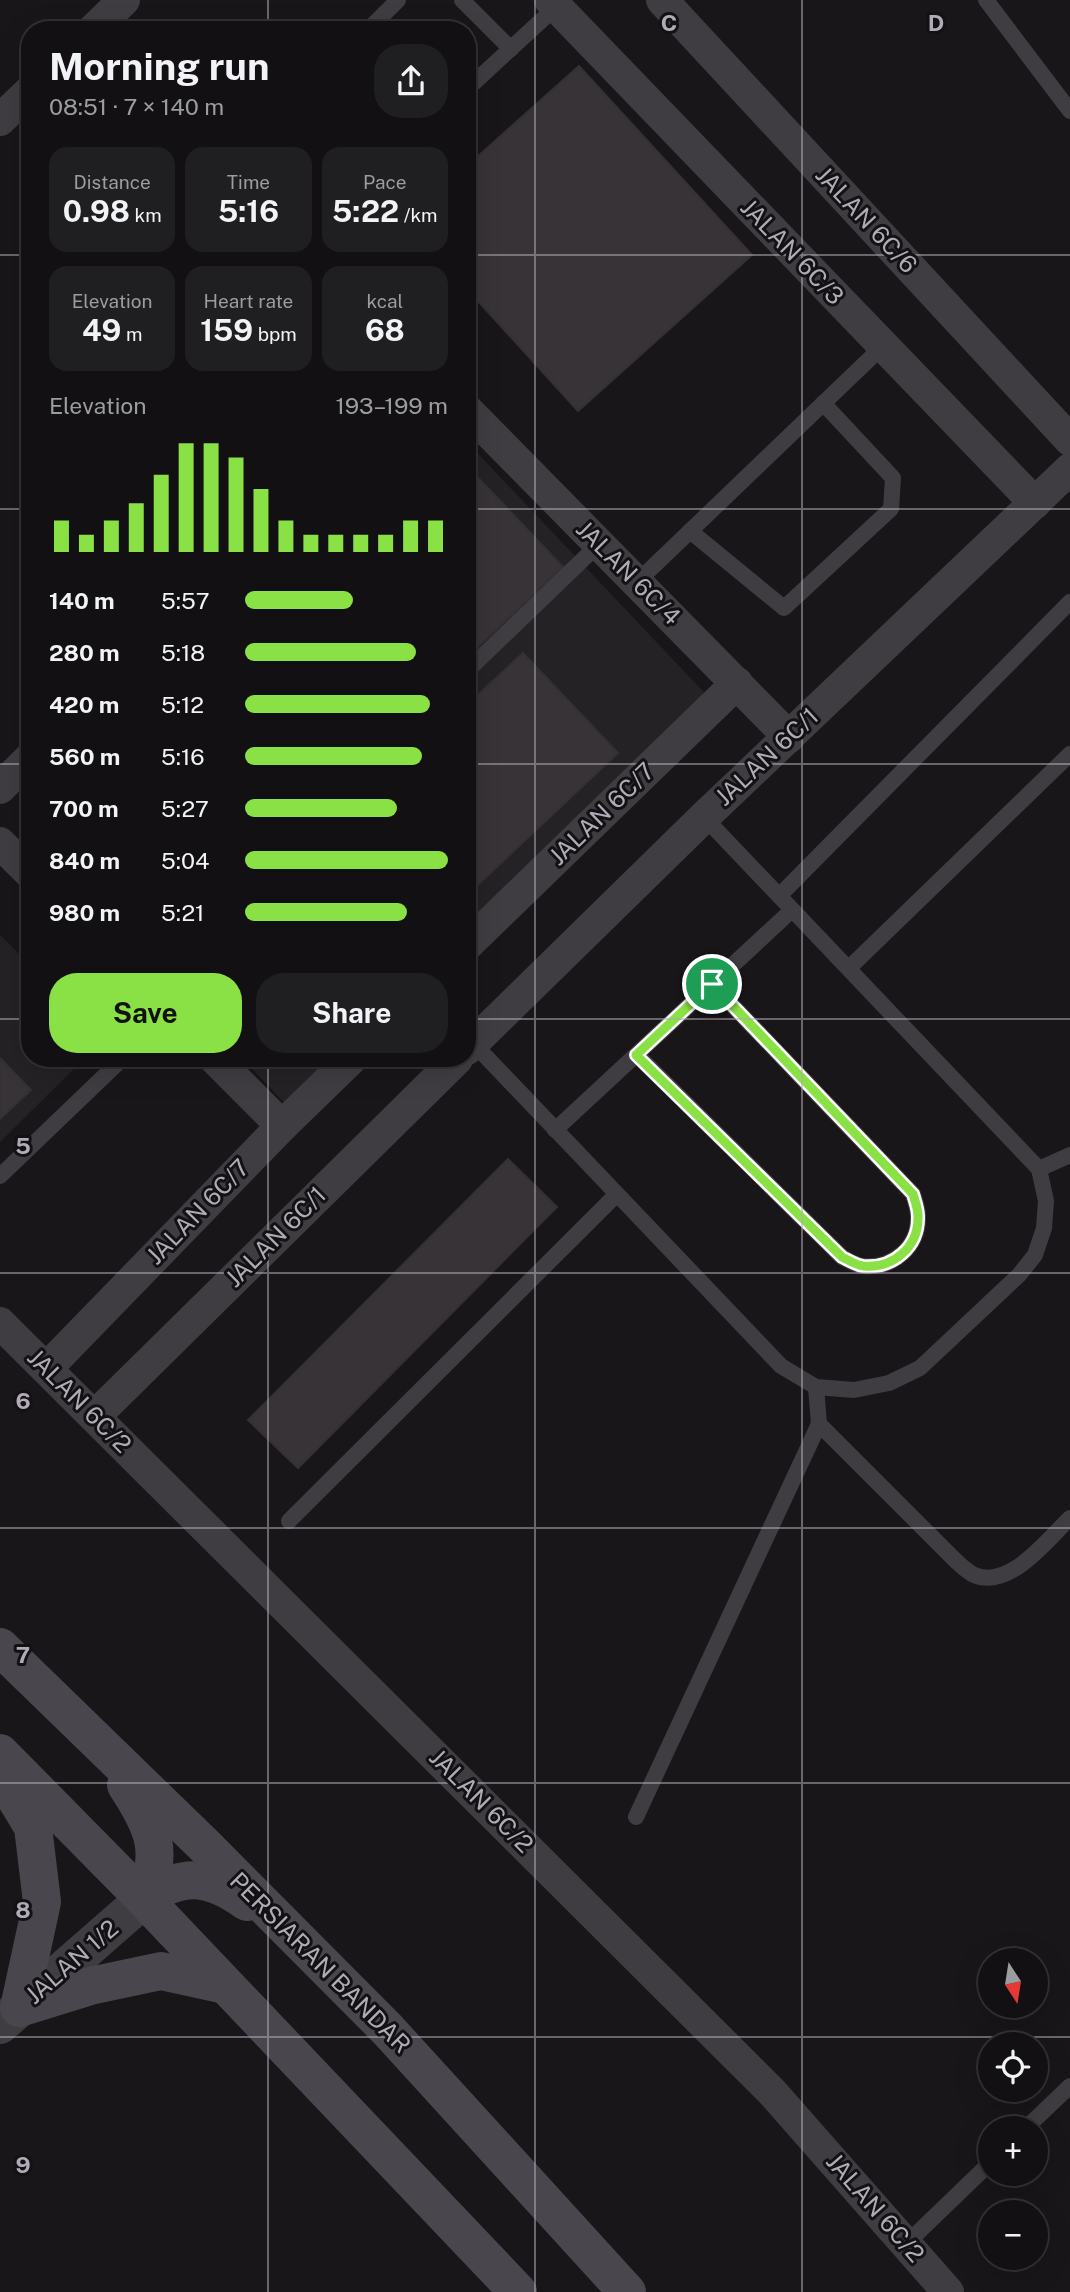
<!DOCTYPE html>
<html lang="en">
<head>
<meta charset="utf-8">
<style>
	:root { --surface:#121012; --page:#1f1e20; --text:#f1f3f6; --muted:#9c9d9f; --line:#313032; --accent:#8ae145 }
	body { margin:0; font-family:"Public Sans",sans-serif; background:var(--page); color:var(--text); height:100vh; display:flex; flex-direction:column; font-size:26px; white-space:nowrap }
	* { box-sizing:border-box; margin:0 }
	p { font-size:23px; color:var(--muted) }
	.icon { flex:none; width:38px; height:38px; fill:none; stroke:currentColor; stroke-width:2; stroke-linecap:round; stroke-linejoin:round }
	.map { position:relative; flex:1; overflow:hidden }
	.details { position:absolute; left:21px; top:21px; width:455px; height:1046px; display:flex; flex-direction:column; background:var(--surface); border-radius:28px; box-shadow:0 7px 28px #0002,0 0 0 2px var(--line) }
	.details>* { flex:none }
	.needle { width:46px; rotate:168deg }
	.tools { position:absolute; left:978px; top:1948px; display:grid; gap:14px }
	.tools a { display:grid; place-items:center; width:70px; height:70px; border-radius:50%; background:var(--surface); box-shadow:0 7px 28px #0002,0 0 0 2px var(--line); font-size:35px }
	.pin { position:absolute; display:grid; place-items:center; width:60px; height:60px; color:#fff; margin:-30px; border:4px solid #fff; border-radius:50%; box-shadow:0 2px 7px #0007 }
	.round { display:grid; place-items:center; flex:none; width:74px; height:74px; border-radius:28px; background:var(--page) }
	.summary { display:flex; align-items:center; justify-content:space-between; height:119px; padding:0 28px }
	h1 { font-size:38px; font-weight:700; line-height:52px }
	.stats { display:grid; grid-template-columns:repeat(3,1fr); gap:10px; height:119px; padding:7px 28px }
	.stats div { display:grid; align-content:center; border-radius:18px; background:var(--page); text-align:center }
	.stats b { font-size:30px; font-weight:700 }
	.stats small { font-size:19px; font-weight:400 }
	.stats p { font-size:19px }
	.chart { height:196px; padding:14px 28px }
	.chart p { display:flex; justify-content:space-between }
	.chart svg { width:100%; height:126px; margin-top:7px; stroke:var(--accent); stroke-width:6 }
	.action { display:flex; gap:14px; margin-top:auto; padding:14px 28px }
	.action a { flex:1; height:80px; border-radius:28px; background:var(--accent); color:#111; font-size:28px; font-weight:700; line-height:80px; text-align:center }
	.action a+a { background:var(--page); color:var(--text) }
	ul { padding:0 28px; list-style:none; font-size:23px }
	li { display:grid; grid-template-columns:112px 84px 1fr; align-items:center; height:52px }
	li i { height:18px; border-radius:9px; background:var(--accent) }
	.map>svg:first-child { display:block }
	.built { fill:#252225 }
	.building { fill:#373337; stroke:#343134; stroke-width:2 }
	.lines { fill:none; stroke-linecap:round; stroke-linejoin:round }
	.service { stroke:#403d42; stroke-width:16 }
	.minor { stroke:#403d42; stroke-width:32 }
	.tertiary { stroke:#403d42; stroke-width:38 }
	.secondary { stroke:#4a464d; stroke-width:38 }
	.route-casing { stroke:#fff; stroke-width:14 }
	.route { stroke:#8ae145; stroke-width:9 }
	.grid { fill:none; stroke:#b1aab7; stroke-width:2; stroke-opacity:0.55 }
	.labels { text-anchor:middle; stroke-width:6; stroke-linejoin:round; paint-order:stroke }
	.street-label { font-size:24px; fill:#b1aab7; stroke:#131113 }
	.grid-label { font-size:23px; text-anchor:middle; font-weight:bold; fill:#b1aab7; stroke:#131113; stroke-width:6; stroke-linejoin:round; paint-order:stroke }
</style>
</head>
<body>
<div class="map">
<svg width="1070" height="2292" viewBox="0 0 1070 2292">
	<rect width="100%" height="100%" fill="#181618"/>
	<g class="built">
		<polygon points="467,442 718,707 467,942"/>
		<polygon points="0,935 30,965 30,1059 84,1059 0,1142"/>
		<polygon points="243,1059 343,1059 290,1109"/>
	</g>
	<g class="building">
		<polygon points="579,66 752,255 578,411 467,289 467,166"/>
		<polygon points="467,466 563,567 467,657"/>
		<polygon points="523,653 618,753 467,895 467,705"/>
		<polygon points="0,1058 31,1090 0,1119"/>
		<polygon points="508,1159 557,1207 298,1468 248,1420"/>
	</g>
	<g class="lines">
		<g class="service">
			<polyline points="462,0 511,49"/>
			<polyline points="986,0 1070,111"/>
			<polyline points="368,30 398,0"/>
			<polyline points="467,89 556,7"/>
			<polyline points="690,531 784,608 891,509 893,478 823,403"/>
			<polyline points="637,582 883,346"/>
			<polyline points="467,671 599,544"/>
			<polyline points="779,896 1070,602"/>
			<polyline points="849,968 1070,754"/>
			<polyline points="473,1043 781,1366 816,1387 854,1390 889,1383 920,1368 1019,1275 1035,1255 1044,1228 1046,1201 1039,1169 704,817"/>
			<path d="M637,1055l205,202c6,3 14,8 20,9 31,3 57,-19 56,-50 0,-7 -3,-15 -5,-22l-201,-210"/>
			<polyline points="555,1130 792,910"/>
			<polyline points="1039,1169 1070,1155"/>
			<polyline points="0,1176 122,1059"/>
			<path d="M816,1387l3,37 136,136c5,5 11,10 17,14 36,18 75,-34 98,-56"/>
			<polyline points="289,1521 616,1195"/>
			<polyline points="636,1817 819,1424"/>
			<polyline points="1026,2128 1070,2086"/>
			<polyline points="906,2244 990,2163"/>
		</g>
		<g class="minor">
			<polyline points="550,0 1035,503"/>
			<polyline points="662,0 1070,440"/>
			<polyline points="93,30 124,0"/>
			<polyline points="0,120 30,91"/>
			<polyline points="467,410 789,737"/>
			<polyline points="0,788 30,758"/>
			<polyline points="0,843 30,873"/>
			<polyline points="467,945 737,683"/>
			<polyline points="467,1049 704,817 1070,469"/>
			<polyline points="215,1059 282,1126"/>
			<polyline points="0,1323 772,2092 948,2292"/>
			<polyline points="47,1368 282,1126 351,1059"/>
			<polyline points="95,1416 457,1059"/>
		</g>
		<polyline class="tertiary" points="0,2025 144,1899"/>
		<g class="secondary">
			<polyline points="0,1647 203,1844 388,2030 627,2292"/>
			<polyline points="0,1753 144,1899 518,2292"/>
			<polyline points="2,1776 33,1827 42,1902 19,2008 90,1986 161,1971 225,1985"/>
			<path d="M126,1785c27,41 39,67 18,114"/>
			<path d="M144,1899c39,-27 65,-24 103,3"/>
		</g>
	</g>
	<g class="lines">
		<defs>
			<path id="route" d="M712,984l201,210c2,7 5,15 5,22 1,31 -25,53 -55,50 -7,-1 -15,-6 -21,-9l-206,-202z"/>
		</defs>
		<use href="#route" class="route-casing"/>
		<use href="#route" class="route"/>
	</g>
	<path class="grid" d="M268,0v30M535,0v2292M802,0v2292M0,255h30M467,255h603M0,509h30M467,509h603M0,764h30M467,764h603M0,1019h30M467,1019h603M268,1059v1233M0,1273h1070M0,1528h1070M0,1783h1070M0,2037h1070"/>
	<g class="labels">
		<g class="street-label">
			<text transform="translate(866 220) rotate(47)" y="8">JALAN 6C/6</text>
			<text transform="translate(792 252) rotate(46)" y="8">JALAN 6C/3</text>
			<text transform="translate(628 573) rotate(45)" y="8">JALAN 6C/4</text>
			<text transform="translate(767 757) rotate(-43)" y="8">JALAN 6C/1</text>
			<text transform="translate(602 814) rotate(-44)" y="8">JALAN 6C/7</text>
			<text transform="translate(198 1212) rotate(-46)" y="8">JALAN 6C/7</text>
			<text transform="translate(276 1237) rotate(-45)" y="8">JALAN 6C/1</text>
			<text transform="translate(79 1401) rotate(45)" y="8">JALAN 6C/2</text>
			<text transform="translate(481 1801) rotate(45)" y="8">JALAN 6C/2</text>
			<text transform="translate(72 1962) rotate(-41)" y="8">JALAN 1/2</text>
			<text transform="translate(320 1963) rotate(45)" y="8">PERSIARAN BANDAR</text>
			<text transform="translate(875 2208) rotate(49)" y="8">JALAN 6C/2</text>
		</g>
	</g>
	<g class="grid-label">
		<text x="669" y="31">C</text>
		<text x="936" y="31">D</text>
		<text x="23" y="1154">5</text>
		<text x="23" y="1409">6</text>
		<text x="23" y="1663">7</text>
		<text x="23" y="1918">8</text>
		<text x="23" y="2173">9</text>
	</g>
</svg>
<div class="tools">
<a><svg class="needle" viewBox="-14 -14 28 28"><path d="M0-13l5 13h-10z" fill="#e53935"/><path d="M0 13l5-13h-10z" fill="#9c9d9f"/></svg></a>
<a><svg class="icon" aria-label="locate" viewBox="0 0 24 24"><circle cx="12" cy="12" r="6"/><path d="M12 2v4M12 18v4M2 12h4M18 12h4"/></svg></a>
<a>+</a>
<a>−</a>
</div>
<div class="pin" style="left:712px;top:984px;background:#1e9e55"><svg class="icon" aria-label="arrive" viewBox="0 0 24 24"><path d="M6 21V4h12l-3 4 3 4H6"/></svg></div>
<section class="details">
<div class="summary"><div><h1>Morning run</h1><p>08:51 · 7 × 140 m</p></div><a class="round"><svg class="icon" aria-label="share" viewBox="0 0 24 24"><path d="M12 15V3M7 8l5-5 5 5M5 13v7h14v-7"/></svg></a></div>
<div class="stats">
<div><p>Distance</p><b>0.98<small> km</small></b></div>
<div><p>Time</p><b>5:16</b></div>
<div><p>Pace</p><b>5:22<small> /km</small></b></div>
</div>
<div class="stats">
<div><p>Elevation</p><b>49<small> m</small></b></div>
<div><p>Heart rate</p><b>159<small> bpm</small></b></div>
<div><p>kcal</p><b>68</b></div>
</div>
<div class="chart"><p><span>Elevation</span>193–199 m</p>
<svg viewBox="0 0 160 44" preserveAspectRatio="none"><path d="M5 44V33M15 44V38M25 44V33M35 44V27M45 44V17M55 44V6M65 44V6M75 44V11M85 44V22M95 44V33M105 44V38M115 44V38M125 44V38M135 44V38M145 44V33M155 44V33"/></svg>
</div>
<ul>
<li><b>140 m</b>5:57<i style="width:53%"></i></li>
<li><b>280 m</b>5:18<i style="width:84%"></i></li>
<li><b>420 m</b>5:12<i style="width:91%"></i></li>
<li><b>560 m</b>5:16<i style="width:87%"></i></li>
<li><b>700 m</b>5:27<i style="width:75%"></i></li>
<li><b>840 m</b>5:04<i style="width:100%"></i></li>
<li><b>980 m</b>5:21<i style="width:80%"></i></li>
</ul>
<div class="action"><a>Save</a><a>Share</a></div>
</section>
</div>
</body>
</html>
